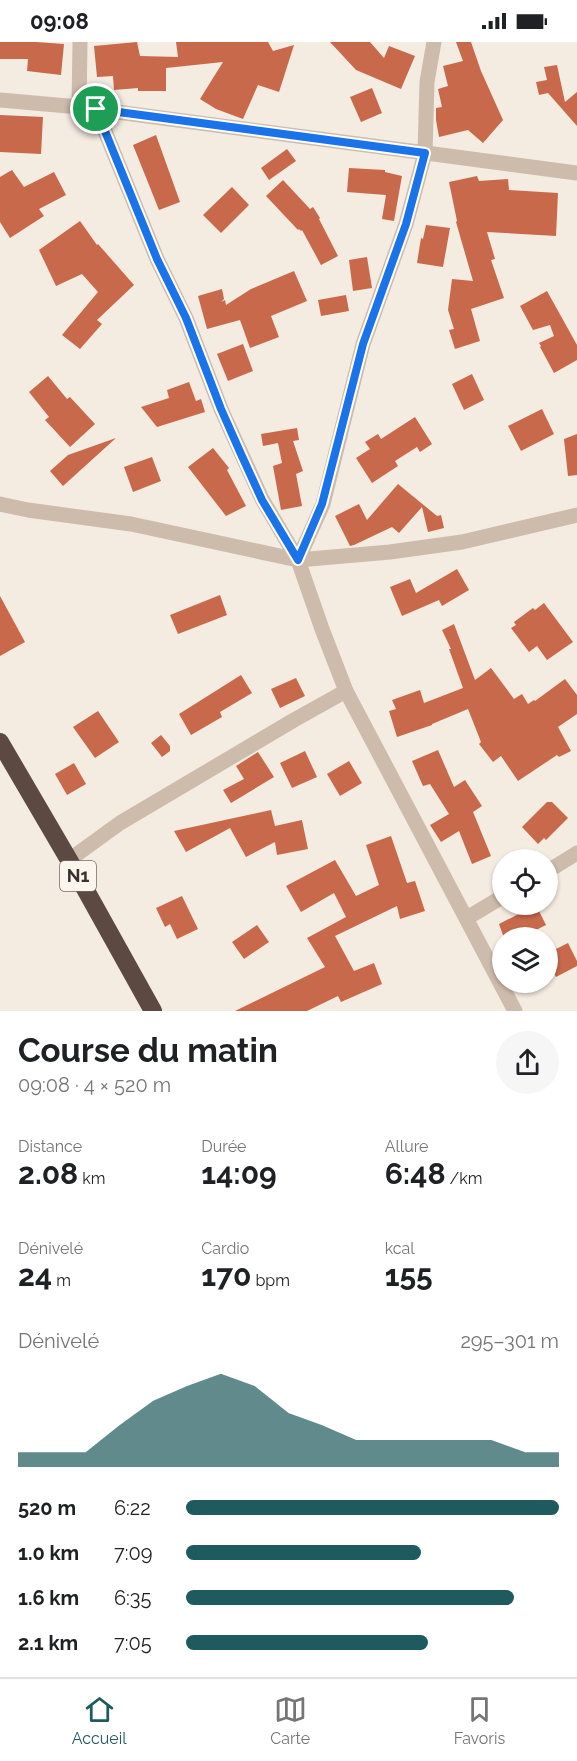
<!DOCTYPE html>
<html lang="fr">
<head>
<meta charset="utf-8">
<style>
	:root { --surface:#fff; --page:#f6f6f6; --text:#202124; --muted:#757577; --line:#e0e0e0; --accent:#1f5a5e }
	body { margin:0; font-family:Raleway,sans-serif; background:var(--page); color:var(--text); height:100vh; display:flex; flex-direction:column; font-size:22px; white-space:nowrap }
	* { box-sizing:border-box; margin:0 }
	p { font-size:20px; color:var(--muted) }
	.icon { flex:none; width:33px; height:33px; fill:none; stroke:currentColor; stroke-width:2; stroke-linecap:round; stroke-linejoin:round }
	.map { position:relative; height:969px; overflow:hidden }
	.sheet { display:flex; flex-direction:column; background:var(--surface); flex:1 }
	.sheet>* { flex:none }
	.fabs { position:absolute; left:492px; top:807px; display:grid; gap:12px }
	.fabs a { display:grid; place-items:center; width:66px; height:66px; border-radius:50%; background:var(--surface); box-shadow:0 2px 4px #0004; font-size:30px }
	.pin { position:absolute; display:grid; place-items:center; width:51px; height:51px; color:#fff; margin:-26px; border:3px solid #fff; border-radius:50%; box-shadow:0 2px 6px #0007 }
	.round { display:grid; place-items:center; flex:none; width:63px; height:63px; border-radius:32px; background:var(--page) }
	.overview { display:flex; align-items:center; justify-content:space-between; height:102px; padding:0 18px }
	h1 { font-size:33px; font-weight:700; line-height:45px }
	.stats { display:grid; grid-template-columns:repeat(3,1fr); gap:9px; height:102px; padding:6px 18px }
	.stats div { display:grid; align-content:center }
	.stats b { font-size:30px; font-weight:700 }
	.stats small { font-size:16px; font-weight:400 }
	.stats p { font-size:16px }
	.chart { height:168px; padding:12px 18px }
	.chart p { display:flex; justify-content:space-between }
	.chart svg { width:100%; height:108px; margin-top:6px; fill:var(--accent); opacity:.7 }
	ul { padding:0 18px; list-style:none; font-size:20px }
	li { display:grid; grid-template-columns:96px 72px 1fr; align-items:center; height:45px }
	li i { height:15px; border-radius:8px; background:var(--accent) }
	.status { display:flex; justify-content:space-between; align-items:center; height:42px; padding:0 30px; background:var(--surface); direction:ltr }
	.status svg { height:16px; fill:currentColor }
	.tabs { display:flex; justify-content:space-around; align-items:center; height:84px; border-top:2px solid var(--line); background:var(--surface); font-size:16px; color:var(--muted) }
	.tabs a { display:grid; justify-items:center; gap:3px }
	.tabs .on { color:var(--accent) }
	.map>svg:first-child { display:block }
	.building { fill:#c8694b }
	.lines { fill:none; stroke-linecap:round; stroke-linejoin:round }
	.minor { stroke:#cdbbac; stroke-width:15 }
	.highway { stroke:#5c4a42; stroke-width:18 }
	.route-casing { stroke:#fff; stroke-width:12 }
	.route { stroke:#1a73e8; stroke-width:8 }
	.labels { text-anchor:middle; stroke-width:5; stroke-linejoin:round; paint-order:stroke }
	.shield { fill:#fbf5ee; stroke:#756b66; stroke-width:1.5 }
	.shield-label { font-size:18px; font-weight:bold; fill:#3b302b }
</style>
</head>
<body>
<div class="status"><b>09:08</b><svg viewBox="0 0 49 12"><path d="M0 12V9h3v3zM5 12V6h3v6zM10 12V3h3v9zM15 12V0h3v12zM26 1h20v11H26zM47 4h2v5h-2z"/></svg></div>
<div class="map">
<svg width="577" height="969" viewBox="0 0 577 969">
	<rect width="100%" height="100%" fill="#f4ebe1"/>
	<g class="building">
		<polygon points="0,0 36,0 64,2 61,33 27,29 28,17 0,17"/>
		<polygon points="137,0 140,14 178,15 176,0 268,0 273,9 294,3 279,50 258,43 243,77 216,67 200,57 223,20 166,26 166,49 138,49 138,46 114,48 113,34 97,35 94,4"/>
		<polygon points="330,0 370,0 384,16 389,4 415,14 401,47 356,28"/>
		<polygon points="456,0 471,0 481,29 503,78 483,101 468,88 439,95 436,78 436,66 442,65 438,47 448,44 443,24 463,19"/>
		<polygon points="557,23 565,60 577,50 577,84 548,51 539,53 536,40 547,38 544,25"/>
		<polygon points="372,46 382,71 361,80 350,55"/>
		<polygon points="0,73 43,75 41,112 0,110"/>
		<polygon points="156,93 180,160 159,168 133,103"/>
		<polygon points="287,107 296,119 269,138 261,126"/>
		<polygon points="349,126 385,128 385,130 402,134 394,179 382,177 386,153 347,150"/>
		<polygon points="12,128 24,145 54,130 66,153 39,167 44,174 10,196 0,180 0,135"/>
		<polygon points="477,134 479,139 508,137 509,148 558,151 556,194 487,190 495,217 491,218 504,256 471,267 480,299 455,307 449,288 454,287 448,268 452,237 473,239 456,180 457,179 449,140"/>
		<polygon points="283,138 310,167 313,165 320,176 319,177 338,214 321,223 302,188 301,189 299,187 298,188 266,154"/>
		<polygon points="232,145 249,163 221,191 203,173"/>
		<polygon points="80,179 97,203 98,202 134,243 97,278 102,282 80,307 62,293 98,250 82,232 56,244 39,208"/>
		<polygon points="426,183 450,186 443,225 417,221 421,196 423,197"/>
		<polygon points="367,215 372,246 353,249 349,218"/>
		<polygon points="294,229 307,259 271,274 279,295 250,306 240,278 207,287 198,254 222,247 224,257 221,260 225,258 226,263 251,247"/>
		<polygon points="547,249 577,303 577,318 554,331 540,305 541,304 539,301 554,294 550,283 533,288 520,264"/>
		<polygon points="346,253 349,269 321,274 318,258"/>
		<polygon points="243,302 253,329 228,339 217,312"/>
		<polygon points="472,332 484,358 464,368 452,342"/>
		<polygon points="48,334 67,357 70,355 95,382 70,405 45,378 49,375 29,350"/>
		<polygon points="189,340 196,359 201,357 205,370 157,385 141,365 169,356 167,348"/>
		<polygon points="542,367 554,392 521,409 508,384"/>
		<polygon points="415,375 432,402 420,410 417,405 395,419 398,424 372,441 356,416 370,407 365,400 378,392 381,397"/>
		<polygon points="297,386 299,398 293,399 303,429 296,432 302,464 281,468 273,424 282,421 278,401 263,404 261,392"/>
		<polygon points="577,392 577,433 568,434 564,397"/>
		<polygon points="116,396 63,444 50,429 68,413"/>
		<polygon points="213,406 229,426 227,428 246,464 226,474 188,425"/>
		<polygon points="152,415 161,439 133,450 124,425"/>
		<polygon points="398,442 437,474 441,473 444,486 428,490 422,465 399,491 392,485 354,503 350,504 335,474 359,462 367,478"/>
		<polygon points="457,527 469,548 442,564 439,558 402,574 390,545 410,537 416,551"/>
		<polygon points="220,553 227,573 178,592 170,573"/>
		<polygon points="0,554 25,600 0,614"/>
		<polygon points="544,561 573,600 547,618 537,604 529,610 511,586 516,583 514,580 533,566 535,568"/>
		<polygon points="454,582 475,638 491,626 514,657 522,652 528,662 534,658 535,659 565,637 577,653 577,672 558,685 571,709 559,715 557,713 518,739 501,714 493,720 479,702 481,700 468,667 432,682 432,683 397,695 389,669 396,667 392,658 420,648 424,661 463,646 449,607 451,607 442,588"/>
		<polygon points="241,633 252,651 220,670 222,675 191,693 179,672"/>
		<polygon points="296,636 305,654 280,666 271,647"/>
		<polygon points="98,669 119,700 95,716 73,685"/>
		<polygon points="161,693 170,704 170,709 162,715 151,701"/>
		<polygon points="438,708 454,745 465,738 482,764 473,770 491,814 472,822 459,789 441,800 430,783 449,772 430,742 423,744 412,719"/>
		<polygon points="305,709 317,735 292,746 280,721"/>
		<polygon points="258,710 274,735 231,761 223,748 244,737 236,724"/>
		<polygon points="349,719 362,741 340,754 327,732"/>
		<polygon points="74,721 86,742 67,753 55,732"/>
		<polygon points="547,760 552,760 568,776 546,798 544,796 538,802 522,785"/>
		<polygon points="271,768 275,784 302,778 308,807 277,813 275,800 246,815 230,786 186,810 174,789"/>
		<polygon points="391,794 407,841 415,839 425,869 400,877 397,864 335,894 354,929 374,921 382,942 341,960 338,954 307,969 235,969 325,925 307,896 346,875 334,851 301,870 286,844 335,818 356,854 379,843 366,803"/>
		<polygon points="182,854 198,887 177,897 170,882 165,885 156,866"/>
		<polygon points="536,863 546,883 520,896 504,896 499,882"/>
		<polygon points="257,883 269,900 244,917 232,900"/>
		<polygon points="568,901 577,919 577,924 556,935 548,919 548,911"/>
	</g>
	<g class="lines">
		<g class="minor">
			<polyline points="0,58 79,65 577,131"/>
			<polyline points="79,65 80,0"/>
			<polyline points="96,67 157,217 186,276 221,367 262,457 298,518 322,587 346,649 515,969"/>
			<polyline points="0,462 28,468 131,482 298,518 390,510 462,500 577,473"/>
			<polyline points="298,518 323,462 363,302 406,182 425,111 427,40 434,0"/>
			<polyline points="69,818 120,781 294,678 346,649"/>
			<polyline points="548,829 577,811"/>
			<polyline points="467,876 502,855"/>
		</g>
		<polyline class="highway" points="0,700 69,818 153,969"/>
	</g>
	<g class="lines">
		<defs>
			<polygon id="route" points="96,67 425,111 406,182 363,302 322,462 298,518 262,458 241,412 221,367 186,276 157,217"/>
		</defs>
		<use href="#route" class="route-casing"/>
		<use href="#route" class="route"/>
	</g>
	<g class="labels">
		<rect class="shield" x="60" y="819" width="36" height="30" rx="4.5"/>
		<g class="shield-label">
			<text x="78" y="840">N1</text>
		</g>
	</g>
</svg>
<div class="fabs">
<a><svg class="icon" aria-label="locate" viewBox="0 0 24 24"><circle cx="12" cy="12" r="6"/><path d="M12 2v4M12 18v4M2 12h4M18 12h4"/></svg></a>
<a><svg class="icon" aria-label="layers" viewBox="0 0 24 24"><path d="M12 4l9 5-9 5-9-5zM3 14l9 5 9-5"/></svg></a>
</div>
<div class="pin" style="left:96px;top:67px;background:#1e9e55"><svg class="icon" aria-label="arrive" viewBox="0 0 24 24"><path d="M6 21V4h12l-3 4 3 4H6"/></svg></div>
</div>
<section class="sheet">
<div class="overview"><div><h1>Course du matin</h1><p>09:08 · 4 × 520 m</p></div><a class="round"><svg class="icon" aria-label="share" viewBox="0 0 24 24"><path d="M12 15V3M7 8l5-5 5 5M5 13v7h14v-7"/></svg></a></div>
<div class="stats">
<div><p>Distance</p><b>2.08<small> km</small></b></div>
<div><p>Durée</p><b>14:09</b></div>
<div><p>Allure</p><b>6:48<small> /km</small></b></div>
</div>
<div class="stats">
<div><p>Dénivelé</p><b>24<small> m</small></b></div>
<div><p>Cardio</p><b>170<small> bpm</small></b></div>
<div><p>kcal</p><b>155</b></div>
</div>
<div class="chart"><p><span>Dénivelé</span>295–301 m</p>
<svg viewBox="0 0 160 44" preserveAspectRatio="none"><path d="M0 44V38L10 38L20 38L30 27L40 17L50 11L60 6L70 11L80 22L90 27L100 33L110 33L120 33L130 33L140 33L150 38L160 38V44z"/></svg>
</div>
<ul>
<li><b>520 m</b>6:22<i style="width:100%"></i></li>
<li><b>1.0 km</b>7:09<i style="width:63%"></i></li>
<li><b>1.6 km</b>6:35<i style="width:88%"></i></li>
<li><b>2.1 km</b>7:05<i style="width:65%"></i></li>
</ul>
</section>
<nav class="tabs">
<a class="on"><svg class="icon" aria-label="home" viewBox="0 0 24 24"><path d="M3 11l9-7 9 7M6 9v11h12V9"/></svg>Accueil</a>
<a><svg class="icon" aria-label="map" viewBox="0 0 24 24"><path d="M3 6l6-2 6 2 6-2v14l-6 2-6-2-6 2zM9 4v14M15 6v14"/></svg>Carte</a>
<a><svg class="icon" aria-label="saved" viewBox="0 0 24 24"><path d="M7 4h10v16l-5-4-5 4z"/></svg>Favoris</a>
</nav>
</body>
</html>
